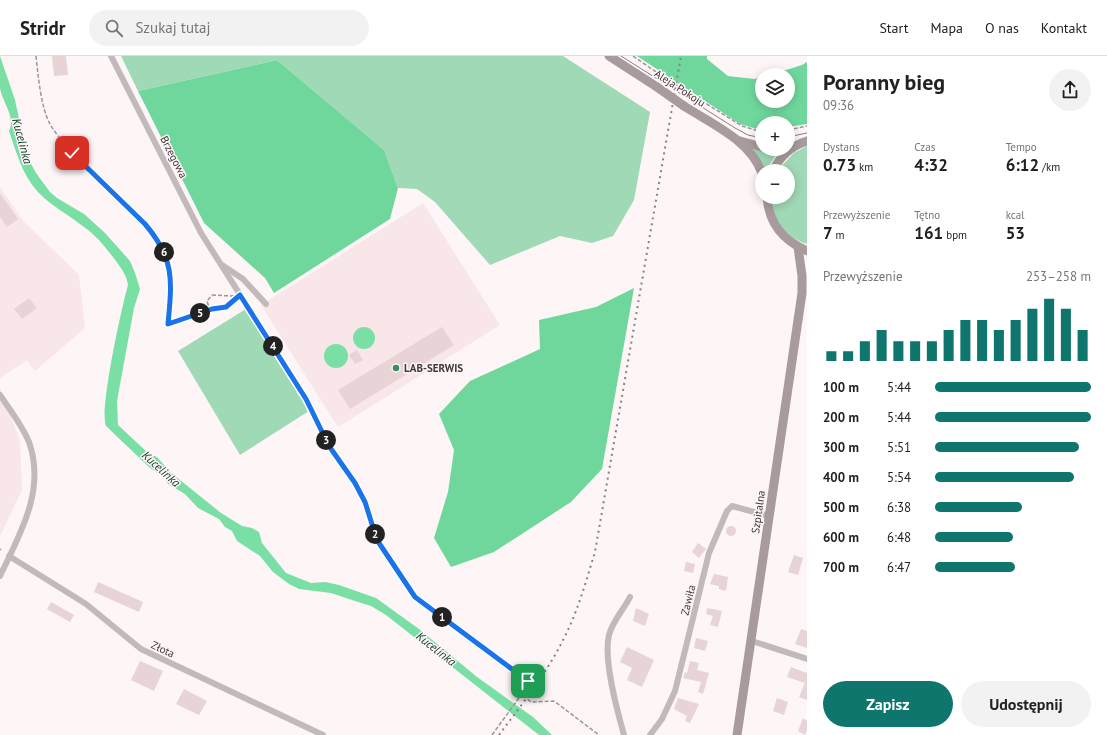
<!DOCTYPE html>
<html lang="pl">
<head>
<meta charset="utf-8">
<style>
	:root { --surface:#fff; --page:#f2f2f2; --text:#222; --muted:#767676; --line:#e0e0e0; --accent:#0f766e }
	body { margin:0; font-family:"PT Sans",sans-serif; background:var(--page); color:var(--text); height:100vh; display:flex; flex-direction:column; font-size:15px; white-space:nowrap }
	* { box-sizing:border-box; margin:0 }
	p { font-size:13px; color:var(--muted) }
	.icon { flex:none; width:22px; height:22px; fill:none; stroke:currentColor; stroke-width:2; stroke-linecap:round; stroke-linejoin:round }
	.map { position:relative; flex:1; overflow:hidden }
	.drawer { display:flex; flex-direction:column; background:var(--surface); width:300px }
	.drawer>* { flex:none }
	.tools { position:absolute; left:755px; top:12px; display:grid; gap:8px }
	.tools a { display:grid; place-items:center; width:40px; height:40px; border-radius:50%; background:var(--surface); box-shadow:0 2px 10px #0003; font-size:20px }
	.pin { position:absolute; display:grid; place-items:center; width:34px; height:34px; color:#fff; margin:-17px; border-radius:8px; box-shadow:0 2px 6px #0006 }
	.km { position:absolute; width:20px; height:20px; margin:-10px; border-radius:50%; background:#222; color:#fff; font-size:11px; line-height:20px; text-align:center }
	.round { display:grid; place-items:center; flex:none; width:42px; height:42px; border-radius:21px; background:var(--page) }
	.head { display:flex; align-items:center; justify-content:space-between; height:68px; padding:0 16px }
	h1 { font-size:22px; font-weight:800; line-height:30px }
	.metrics { display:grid; grid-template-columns:repeat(3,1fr); gap:6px; height:68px; padding:4px 16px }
	.metrics div { display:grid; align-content:center }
	.metrics b { font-size:17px; font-weight:800 }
	.metrics small { font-size:11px; font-weight:400 }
	.metrics p { font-size:11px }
	.chart { height:112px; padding:8px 16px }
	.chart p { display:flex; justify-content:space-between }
	.chart svg { width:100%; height:72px; margin-top:4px; stroke:var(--accent); stroke-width:6 }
	.button { display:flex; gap:8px; margin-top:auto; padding:8px 16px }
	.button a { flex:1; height:46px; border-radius:24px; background:var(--accent); color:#fff; font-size:16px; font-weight:800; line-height:46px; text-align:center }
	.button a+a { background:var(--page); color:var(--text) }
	ul { padding:0 16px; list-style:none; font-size:13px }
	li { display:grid; grid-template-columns:64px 48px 1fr; align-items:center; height:30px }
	li i { height:10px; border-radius:5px; background:var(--accent) }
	header { display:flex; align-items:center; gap:24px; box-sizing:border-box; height:56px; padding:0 20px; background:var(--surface); border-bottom:1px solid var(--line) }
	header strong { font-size:19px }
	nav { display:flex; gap:22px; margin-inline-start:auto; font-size:14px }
	.search { width:280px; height:36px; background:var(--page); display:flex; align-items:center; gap:10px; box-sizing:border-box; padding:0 14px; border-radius:22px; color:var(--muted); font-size:15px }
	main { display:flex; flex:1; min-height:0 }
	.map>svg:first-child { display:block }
	.built { fill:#f8e6e9 }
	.green { fill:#a0d9b5 }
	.forest { fill:#70d79c }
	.water { fill:#79dfa4 }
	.building { fill:#e8d3d7 }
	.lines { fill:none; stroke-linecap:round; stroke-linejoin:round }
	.path { stroke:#9e9597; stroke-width:1.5; stroke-dasharray:4 2; stroke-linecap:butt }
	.street { stroke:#c2b9bb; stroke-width:6 }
	.secondary { stroke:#a89b9d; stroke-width:9 }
	.tram { stroke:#898082; stroke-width:1 }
	.rail { stroke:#898082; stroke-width:2; stroke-dasharray:2 4; stroke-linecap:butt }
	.path-bridge { stroke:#9e9597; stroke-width:1.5; stroke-dasharray:4 2; stroke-linecap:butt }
	.secondary-bridge { stroke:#a89b9d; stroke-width:9 }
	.route-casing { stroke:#fff; stroke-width:8 }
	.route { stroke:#1a73e8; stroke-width:5 }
	.poi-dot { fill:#388c5e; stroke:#fdf5f6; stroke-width:1.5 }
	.labels { text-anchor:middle; stroke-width:3; stroke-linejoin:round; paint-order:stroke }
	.street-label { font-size:11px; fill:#41383a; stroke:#fdf5f6 }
	.poi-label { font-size:11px; font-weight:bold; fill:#41383a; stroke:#fdf5f6; text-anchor:start }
	.water-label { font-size:12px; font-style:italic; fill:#0f3b24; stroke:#fdf5f6 }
</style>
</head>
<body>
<header>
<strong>Stridr</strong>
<div class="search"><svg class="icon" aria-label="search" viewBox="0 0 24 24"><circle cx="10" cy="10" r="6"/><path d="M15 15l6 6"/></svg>Szukaj tutaj</div>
<nav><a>Start</a><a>Mapa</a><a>O nas</a><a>Kontakt</a></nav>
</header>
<main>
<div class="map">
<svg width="807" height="679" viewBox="0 0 807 679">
	<rect width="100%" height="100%" fill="#fdf5f6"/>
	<g class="built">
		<polygon points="0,131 23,165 79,219 85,272 35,315 27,304 0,322"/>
		<polygon points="423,147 500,269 338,371 261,249"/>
		<polygon points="0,332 20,385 22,434 0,480"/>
	</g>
	<g class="green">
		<polygon points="121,0 563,0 650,56 634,144 613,180 592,187 560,180 490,209 435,146 417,133 398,132 384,94 277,4 138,35"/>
		<path d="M807,90v98c-20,-6 -36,-25 -35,-47h16v-26l-10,-1 16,-17z"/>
		<polygon points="753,93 778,96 766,114"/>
		<polygon points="246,253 309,355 240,399 178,295"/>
	</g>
	<g class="forest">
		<polygon points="637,0 707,0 707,3 728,20 755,23 762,21 762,45 788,45 788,19 770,19 802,9 807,6 807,68 788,71 788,67 762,67 762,74 760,74 740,68"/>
		<polygon points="277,4 384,94 398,132 390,163 274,237 265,222 204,167 138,35"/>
		<polygon points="634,232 602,413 571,446 494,496 451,511 434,482 448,436 454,394 439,358 470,325 540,293 539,264 596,251"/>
	</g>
	<g class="water">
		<path d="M0,0l15,44 12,56 9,17 14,19 7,6 27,16 21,19 25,28 5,12 5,16 -6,19 -17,93 1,24 31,29 8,3 13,15 51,41 21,13 10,2 7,4 3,11 24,30 25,10 14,-1 14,3 37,13 43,31 58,48 56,40 19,18h-13l-153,-120 -15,-9 -16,-5 -24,-8 -32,-4 -10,-5 -16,-12 -13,-16 -23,-15 -5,-10 -7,-4 -6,-8 -21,-11 -13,-14 -17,-10 -4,-7 -14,-9 -44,-42c-7,-15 16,-120 22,-141 -1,-9 -7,-17 -12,-24 -10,-13 -19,-25 -32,-34 -15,-12 -33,-21 -46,-35 -16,-17 -22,-41 -29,-61 7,-15 -7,-29 -9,-43 0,-10 0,-22 0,-32z"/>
		<circle cx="364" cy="282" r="11"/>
		<circle cx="336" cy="300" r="12"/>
	</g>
	<g class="building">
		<polygon points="52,0 66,0 68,19 54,20"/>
		<polygon points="0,137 18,163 7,171 0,161"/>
		<polygon points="29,242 37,252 22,263 14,253"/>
		<polygon points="442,271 454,289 350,353 338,334"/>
		<polygon points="357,294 363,304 355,308 349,299"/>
		<circle cx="731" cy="475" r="5"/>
		<polygon points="698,487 706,493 699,502 692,496"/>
		<polygon points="794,499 803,502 798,519 788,516"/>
		<polygon points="686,506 695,508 693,517 684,515"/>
		<polygon points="714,518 728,521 726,535 719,533 719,530 710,528"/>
		<polygon points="98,526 143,546 139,556 94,536"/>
		<polygon points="51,546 74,559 70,566 47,553"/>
		<polygon points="636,552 649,558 645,570 633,565"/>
		<polygon points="707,552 722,555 718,571 710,569 713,560 706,558"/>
		<polygon points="801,573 807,575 807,592 795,588"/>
		<polygon points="696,582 708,585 705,595 694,592"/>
		<polygon points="627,591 654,604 642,631 627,624 632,612 620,606"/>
		<polygon points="140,605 163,615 154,635 131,624"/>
		<polygon points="690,605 699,607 697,614 709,617 703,638 698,636 701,626 683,622 685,616 687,617"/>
		<polygon points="791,611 807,617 807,644 799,641 805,627 787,621"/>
		<polygon points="184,633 207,645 199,659 176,648"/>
		<polygon points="678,642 699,648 690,667 685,665 687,660 674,653"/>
		<polygon points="777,642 788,646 784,659 773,655"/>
		<polygon points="803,662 807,665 807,674 805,679 798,675"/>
	</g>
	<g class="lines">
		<g class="path">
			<path d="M36,0c2,19 5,52 14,68 21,35 66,71 95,100 30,35 27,57 23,100l44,-15"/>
			<polyline points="633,0 659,18"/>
			<polyline points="686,35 742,70 762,76"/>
			<polyline points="788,74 807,70"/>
			<path d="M212,239l19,1 9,-1c-7,8 -18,19 -31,12l-2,-6z"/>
			<polyline points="309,349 329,390 355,427 365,446 377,484 415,541 512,613 515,633 531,646 554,645 599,679"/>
			<polyline points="0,493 1,494"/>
			<polyline points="512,613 528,625 524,635"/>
		</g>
		<g class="street">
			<polyline points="111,0 201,177 306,343"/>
			<polyline points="222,209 243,223 266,248"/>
			<path d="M0,339c10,15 22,30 29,47 17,48 -9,92 -29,134"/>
			<polyline points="9,500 86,548 141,593 323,679"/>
			<polyline points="752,585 807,603"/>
			<path d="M624,679c-7,-25 -21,-76 -15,-100 3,-13 15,-26 21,-38"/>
			<polyline points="650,679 662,663 675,635 709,497 727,455 732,450 769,460"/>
		</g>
		<g class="secondary">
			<polyline points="609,0 657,31"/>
			<path d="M684,50c28,18 66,34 78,67"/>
			<polyline points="740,85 762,91"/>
			<path d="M773,115c7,-15 18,-25 34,-30"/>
			<path d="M767,141c2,27 16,43 40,54"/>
			<polyline points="737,679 802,237 802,220 798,191"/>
		</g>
		<g class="tram">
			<polyline points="621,0 735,72 748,79 762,82"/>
			<polyline points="788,81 807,77"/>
		</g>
		<path class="rail" d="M499,679c23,-31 48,-62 65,-97 14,-27 22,-57 31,-86l86,-496"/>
		<g class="path-bridge">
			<polyline points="659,18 686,35"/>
			<polyline points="492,679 524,635"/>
		</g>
		<polyline class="secondary-bridge" points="657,31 684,50"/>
	</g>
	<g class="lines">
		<defs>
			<path id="route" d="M72,97l73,71c30,35 27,57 23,100l44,-15 14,-2 14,-12 66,104 23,47 26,37 10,19 12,38 38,57 113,84"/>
		</defs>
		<use href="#route" class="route-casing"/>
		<use href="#route" class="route"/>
	</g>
	<circle class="poi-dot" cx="396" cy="312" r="4"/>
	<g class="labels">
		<g class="street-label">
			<text transform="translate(680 32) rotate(33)" y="4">Aleja Pokoju</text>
			<text transform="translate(174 101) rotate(63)" y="4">Brzegowa</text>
			<text transform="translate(758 456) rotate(-82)" y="4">Szpitalna</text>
			<text transform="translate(688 544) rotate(-76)" y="4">Zawiła</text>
			<text transform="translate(163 593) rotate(25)" y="4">Złota</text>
		</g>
		<g class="poi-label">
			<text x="404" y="316">LAB-SERWIS</text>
		</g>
		<g class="water-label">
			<text transform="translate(22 85) rotate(75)" y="4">Kucelinka</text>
			<text transform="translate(161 413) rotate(42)" y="4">Kucelinka</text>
			<text transform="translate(436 593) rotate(38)" y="4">Kucelinka</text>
		</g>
	</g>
</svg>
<div class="tools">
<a><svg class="icon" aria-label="layers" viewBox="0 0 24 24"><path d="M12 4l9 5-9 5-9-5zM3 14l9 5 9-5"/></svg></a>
<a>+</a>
<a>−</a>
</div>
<div class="pin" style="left:528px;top:625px;background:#1e9e55"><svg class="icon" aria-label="arrive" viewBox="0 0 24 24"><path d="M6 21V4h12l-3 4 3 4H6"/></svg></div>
<div class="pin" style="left:72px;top:97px;background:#d93025"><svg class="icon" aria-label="check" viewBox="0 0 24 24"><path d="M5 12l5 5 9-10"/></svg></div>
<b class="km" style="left:442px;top:561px">1</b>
<b class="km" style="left:375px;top:478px">2</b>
<b class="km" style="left:326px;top:384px">3</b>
<b class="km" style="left:273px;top:290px">4</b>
<b class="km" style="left:200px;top:257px">5</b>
<b class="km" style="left:164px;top:196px">6</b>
</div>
<section class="drawer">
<div class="head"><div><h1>Poranny bieg</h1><p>09:36</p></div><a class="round"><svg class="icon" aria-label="share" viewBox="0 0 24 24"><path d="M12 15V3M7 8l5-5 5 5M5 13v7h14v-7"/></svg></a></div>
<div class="metrics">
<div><p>Dystans</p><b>0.73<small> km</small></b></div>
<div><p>Czas</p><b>4:32</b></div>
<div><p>Tempo</p><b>6:12<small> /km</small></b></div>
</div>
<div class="metrics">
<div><p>Przewyższenie</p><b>7<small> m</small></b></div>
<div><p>Tętno</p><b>161<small> bpm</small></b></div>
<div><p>kcal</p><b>53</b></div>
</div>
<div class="chart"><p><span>Przewyższenie</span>253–258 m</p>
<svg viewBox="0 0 160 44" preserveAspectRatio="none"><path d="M5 44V38M15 44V38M25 44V32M35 44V25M45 44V32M55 44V32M65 44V32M75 44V25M85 44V19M95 44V19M105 44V25M115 44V19M125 44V12M135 44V6M145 44V12M155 44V25"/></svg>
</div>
<ul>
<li><b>100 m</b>5:44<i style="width:100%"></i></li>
<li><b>200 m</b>5:44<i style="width:100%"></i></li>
<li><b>300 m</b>5:51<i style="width:92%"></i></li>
<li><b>400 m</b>5:54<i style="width:89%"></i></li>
<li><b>500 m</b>6:38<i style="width:56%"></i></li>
<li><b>600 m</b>6:48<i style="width:50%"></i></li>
<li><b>700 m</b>6:47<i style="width:51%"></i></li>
</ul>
<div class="button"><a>Zapisz</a><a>Udostępnij</a></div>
</section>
</main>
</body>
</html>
